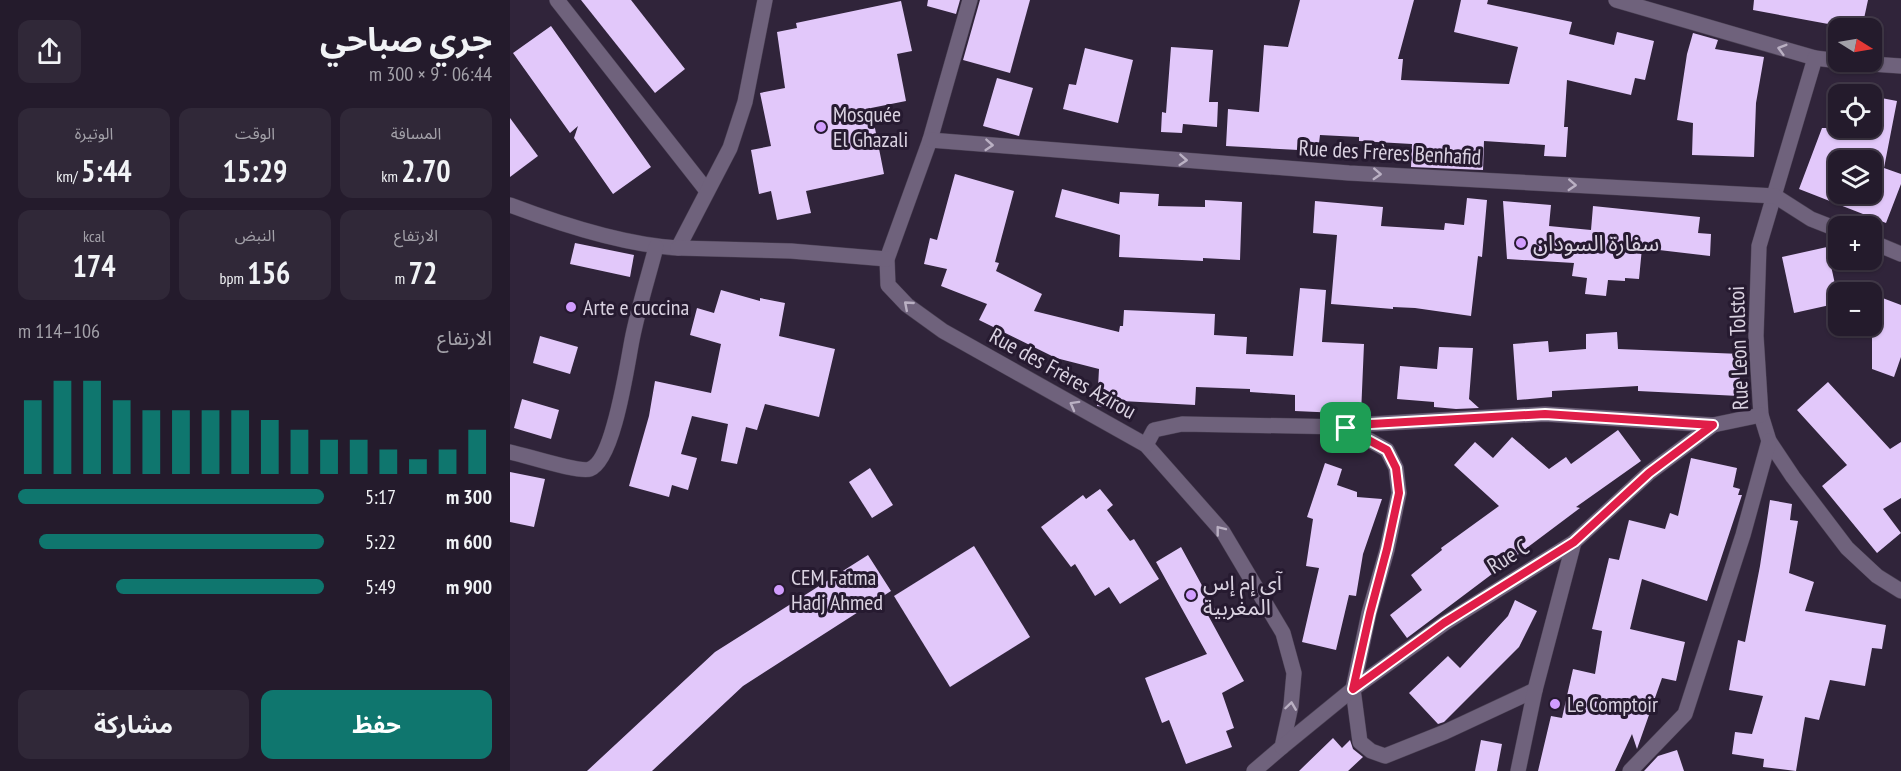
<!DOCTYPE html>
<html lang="ar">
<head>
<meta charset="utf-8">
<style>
	:root { --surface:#241b2c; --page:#302838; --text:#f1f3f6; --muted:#a3a1a9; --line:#413948; --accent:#0f766e }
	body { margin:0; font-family:"PT Sans Narrow","Noto Sans Arabic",sans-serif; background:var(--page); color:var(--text); direction:rtl; height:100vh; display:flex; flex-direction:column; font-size:22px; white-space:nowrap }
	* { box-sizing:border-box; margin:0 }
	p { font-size:20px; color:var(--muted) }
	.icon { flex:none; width:33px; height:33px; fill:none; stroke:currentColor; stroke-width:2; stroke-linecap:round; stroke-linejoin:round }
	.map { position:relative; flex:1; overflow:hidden; direction:ltr }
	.details { display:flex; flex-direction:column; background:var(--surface); width:510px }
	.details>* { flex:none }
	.needle { width:39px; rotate:101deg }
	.tools { position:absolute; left:1318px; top:18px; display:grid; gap:12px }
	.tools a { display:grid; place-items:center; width:54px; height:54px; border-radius:12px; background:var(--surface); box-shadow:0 2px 4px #0004,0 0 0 2px var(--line); font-size:30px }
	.pin { position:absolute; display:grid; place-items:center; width:51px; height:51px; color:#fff; margin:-26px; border-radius:12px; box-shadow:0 3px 9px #0006 }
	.round { display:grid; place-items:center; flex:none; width:63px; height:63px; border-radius:12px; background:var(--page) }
	.summary { display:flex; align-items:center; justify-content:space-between; height:102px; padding:0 18px }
	h1 { font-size:33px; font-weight:700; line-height:45px }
	.stats { display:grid; grid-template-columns:repeat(3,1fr); gap:9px; height:102px; padding:6px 18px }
	.stats div { display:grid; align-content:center; border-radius:12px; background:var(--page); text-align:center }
	.stats b { font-size:30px; font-weight:700 }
	.stats small { font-size:16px; font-weight:400 }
	.stats p { font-size:16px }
	.chart { height:168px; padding:12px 18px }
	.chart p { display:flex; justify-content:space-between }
	.chart svg { width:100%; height:108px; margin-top:6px; stroke:var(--accent); stroke-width:6 }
	.primary-button { display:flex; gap:12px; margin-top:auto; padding:12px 18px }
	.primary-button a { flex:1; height:69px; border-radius:12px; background:var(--accent); color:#fff; font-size:24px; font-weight:700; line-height:69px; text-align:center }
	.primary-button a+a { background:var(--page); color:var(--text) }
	ul { padding:0 18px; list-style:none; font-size:20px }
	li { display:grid; grid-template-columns:96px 72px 1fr; align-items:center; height:45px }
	li i { height:15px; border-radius:8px; background:var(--accent) }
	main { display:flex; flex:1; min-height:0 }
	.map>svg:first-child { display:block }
	.building { fill:#e2c8fa; fill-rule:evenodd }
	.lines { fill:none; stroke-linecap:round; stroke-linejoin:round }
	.minor-casing { stroke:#4a4053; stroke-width:16 }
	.minor { stroke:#6f627c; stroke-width:15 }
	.oneway { stroke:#bab0c3 }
	.route-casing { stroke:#fff; stroke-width:12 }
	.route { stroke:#e11d48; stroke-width:8 }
	.poi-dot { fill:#d19dfe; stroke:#261a30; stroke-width:2 }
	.labels { text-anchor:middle; stroke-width:6; stroke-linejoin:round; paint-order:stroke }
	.poi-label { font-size:22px; fill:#dad2e1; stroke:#261a30; text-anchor:start }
	.street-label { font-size:22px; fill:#dad2e1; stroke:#261a30 }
</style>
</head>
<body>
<main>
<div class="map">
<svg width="1391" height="771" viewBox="0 0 1391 771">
	<rect width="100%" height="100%" fill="#30243a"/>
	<g class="building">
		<polygon points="71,0 121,0 175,69 145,93"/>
		<polygon points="418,0 450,0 446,14 417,6"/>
		<polygon points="470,0 520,0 500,73 453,60"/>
		<polygon points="790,0 904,0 888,59 893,59 891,80 999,84 1008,47 944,32 951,0 978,0 977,4 1062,22 1059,34 1104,45 1107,32 1144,41 1135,80 1125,78 1121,95 1057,80 1054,127 1058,127 1056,157 1034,156 1035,145 974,141 973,170 901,167 902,144 849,141 849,137 810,135 808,151 716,146 718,109 749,112 754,45 778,47"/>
		<polygon points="1244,0 1358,0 1352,28 1340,28 1243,10"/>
		<polygon points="391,1 402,51 387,54 396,101 361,108 374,174 296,191 301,213 267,220 261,191 249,194 241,150 261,146 250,93 275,88 267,32 287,28 286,23"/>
		<polygon points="41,26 141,167 103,194 64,138 68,126 60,133 3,53"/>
		<polygon points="1183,33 1208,40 1205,49 1254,57 1246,103 1244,157 1182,155 1183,123 1167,120 1177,54"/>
		<polygon points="661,47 703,50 699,102 708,102 707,127 673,124 672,133 651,132 652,112 656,113"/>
		<polygon points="575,48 623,60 608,123 553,109 559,84 566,85"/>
		<polygon points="487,78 523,88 509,136 473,126"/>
		<path d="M1366,97l21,4 -13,67 17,6v10l-15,39 -87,-34 23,-61h50zM1329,160h33v34h-33z"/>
		<polygon points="0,118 28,156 0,177"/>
		<polygon points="445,174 504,191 485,262 489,263 486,271 532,294 524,311 609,332 610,326 613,326 614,310 705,314 704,335 737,337 736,354 783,356 790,288 816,290 812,342 854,344 851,414 785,411 785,395 740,392 740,389 686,387 685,405 612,401 612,409 587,406 589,369 546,358 469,320 477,304 431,286 437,269 414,264 420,238 427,240"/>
		<polygon points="552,189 609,204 610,192 649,194 648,206 695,207 695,200 732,202 730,260 693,258 693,261 609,257 610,235 545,217"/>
		<polygon points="957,198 977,200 972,257 968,256 961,316 905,308 883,307 883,309 821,304 827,235 803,233 805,201 873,207 871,226 934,230 935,223 954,225"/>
		<polygon points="993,201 1041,205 1039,226 1081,230 1083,206 1190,217 1188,233 1201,234 1200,256 1132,248 1129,279 1115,278 1115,281 1098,280 1096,296 1075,294 1077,278 1062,276 1064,263 997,259"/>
		<polygon points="65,243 124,255 120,277 60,264"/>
		<polygon points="1317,247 1329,303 1284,313 1272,257"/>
		<polygon points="211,290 250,301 250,298 275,303 269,336 325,349 309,417 255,404 247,430 236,427 227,464 211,461 218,424 182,416 171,454 187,458 178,490 162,485 159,497 119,486 139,416 145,381 201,393 211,344 180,335 187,308 204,313"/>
		<polygon points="1362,294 1391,305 1391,357 1384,377 1362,369"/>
		<polygon points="1107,332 1108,349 1231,354 1229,396 1128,391 1128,386 1042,391 1042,397 1007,400 1003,344 1038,341 1039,352 1076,349 1076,334"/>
		<polygon points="30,336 68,347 60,374 23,363"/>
		<polygon points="929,347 963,348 959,399 969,408 946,409 924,407 924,402 887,399 890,366 927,369"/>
		<polygon points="1318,382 1380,449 1391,442 1391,498 1373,509 1391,533 1367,553 1312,486 1337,465 1287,410"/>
		<polygon points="12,399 49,410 41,439 4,428"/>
		<polygon points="1108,430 1131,461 1066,507 1070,508 897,638 880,615 912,590 901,575 932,550 931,548 989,506 944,465 965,442 983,458 1002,437 1039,469 1056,457 1061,464"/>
		<polygon points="1181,458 1227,468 1223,487 1230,489 1228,495 1232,495 1197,601 1132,579 1120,629 1175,642 1166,681 1152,678 1127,749 1122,734 1105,771 1028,771 1041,716 1052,718 1063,669 1085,674 1092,631 1082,629 1099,558 1109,560 1119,520 1155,529 1160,513 1168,516"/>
		<polygon points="815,463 832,469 827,485 847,492 847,497 872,499 853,554 846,596 839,595 826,650 792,642 809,568 796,566 803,519 797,517"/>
		<polygon points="360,468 383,505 362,518 339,482"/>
		<polygon points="0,472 35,479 24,527 0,522"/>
		<polygon points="590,489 603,505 597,510 620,541 624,539 649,579 610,604 599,587 585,596 565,564 561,567 531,527 573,495 576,499"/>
		<polygon points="1260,500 1282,504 1280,520 1288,521 1279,573 1304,582 1295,611 1376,625 1372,649 1362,648 1355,686 1320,680 1309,720 1295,717 1286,771 1253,767 1254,759 1222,754 1225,732 1242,734 1253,696 1219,690 1228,640 1235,642 1250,566"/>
		<polygon points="464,546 520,637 440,687 384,596"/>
		<polygon points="671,547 707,613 699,617 734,681 712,693 724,728 716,731 722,747 676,764 659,720 652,723 635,678 697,654 646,562"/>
		<polygon points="358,555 381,591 233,686 142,771 77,771 205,652"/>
		<polygon points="1005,600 1027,611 1009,647 934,722 928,724 899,693 938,656 950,668 998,616"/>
		<polygon points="823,738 832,748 840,740 843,749 853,757 838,771 789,771"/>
		<polygon points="971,740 992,744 987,771 965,771"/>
		<polygon points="1167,750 1174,771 1134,771 1148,756"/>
	</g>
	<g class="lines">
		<defs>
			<g id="minor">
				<polyline points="47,0 197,191"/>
				<polyline points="460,0 420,140 377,259 378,285 397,305 433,331 636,445 713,532 773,633 784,673 781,706 772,747 744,771"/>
				<polyline points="1106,0 1305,58 1329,61"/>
				<polyline points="1305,58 1249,246 1246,336 1251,415 1259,441 1283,477 1337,548 1367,576 1391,591"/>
				<polyline points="1332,62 1391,66"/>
				<polyline points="420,140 839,173 1265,196 1301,219 1329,230"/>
				<path d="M0,205c50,19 115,40 168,43l52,-100 15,-46 20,-102"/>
				<polyline points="1362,242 1391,254"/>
				<polyline points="168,248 281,251 377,259"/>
				<polyline points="836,427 877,450 886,468 889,493 877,550 859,613 843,689 850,742 861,751 875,756 935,732 1025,690"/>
				<polyline points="636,445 644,430 672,424 836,427 861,424 1035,414 1203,425"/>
				<path d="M0,452c15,3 69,21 80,17 24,-9 37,-104 42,-129 6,-31 16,-62 24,-93"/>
				<polyline points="772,747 843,689 935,623 1064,542 1139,473 1203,425 1251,415"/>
				<polyline points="1008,771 1025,690 1064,542"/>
				<polyline points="1120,771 1175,714 1233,535 1259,441"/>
			</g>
		</defs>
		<use href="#minor" class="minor-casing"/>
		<use href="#minor" class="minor"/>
	</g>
	<defs><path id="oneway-chevron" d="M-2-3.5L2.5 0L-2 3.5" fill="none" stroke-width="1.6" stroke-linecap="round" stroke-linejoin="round" transform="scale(1.5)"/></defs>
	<g class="oneway">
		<use href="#oneway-chevron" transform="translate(1272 49) rotate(-164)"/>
		<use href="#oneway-chevron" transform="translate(479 145) rotate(4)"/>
		<use href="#oneway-chevron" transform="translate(673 160) rotate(4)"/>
		<use href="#oneway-chevron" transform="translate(867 174) rotate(3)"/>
		<use href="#oneway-chevron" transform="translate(1062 185) rotate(3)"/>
		<use href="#oneway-chevron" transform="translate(398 305) rotate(-139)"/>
		<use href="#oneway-chevron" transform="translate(564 405) rotate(-151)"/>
		<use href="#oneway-chevron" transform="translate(710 530) rotate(-128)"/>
		<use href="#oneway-chevron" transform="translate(781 706) rotate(-82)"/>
	</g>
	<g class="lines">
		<defs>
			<polygon id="route" points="1035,414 1203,425 1139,473 1064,542 934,623 843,689 860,613 877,549 889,493 886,468 877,450 836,428 861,424"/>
		</defs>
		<use href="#route" class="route-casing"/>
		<use href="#route" class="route"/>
	</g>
	<g class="poi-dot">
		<circle cx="311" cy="127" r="6"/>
		<circle cx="1011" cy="243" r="6"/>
		<circle cx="61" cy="307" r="6"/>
		<circle cx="269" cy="590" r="6"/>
		<circle cx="681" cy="595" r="6"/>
		<circle cx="1045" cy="704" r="6"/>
	</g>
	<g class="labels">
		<g class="poi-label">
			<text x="323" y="122">Mosquée<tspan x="323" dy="25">El Ghazali</tspan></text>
			<text x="1023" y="251">سفارة السودان</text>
			<text x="73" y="315">Arte e cuccina</text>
			<text x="281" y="585">CEM Fatma<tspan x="281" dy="25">Hadj Ahmed</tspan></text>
			<text x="693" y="590">آي إم إس<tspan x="693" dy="25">المغربية</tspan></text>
			<text x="1057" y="712">Le Comptoir</text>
		</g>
		<g class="street-label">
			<text transform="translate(880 152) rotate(3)" y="8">Rue des Frères Benhafid</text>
			<text transform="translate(1228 348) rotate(-92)" y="8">Rue Leon Tolstoi</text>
			<text transform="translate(553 373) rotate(29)" y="8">Rue des Frères Azirou</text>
			<text transform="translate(998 556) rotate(-32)" y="8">Rue C</text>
		</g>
	</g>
</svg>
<div class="tools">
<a><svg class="needle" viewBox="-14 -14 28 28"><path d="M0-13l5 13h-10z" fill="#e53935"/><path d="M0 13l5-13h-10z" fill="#a3a1a9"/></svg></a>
<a><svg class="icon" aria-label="locate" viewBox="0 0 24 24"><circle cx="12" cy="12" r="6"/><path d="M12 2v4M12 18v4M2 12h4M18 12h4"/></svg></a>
<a><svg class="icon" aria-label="layers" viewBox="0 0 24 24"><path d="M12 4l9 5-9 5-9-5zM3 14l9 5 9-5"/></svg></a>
<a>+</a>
<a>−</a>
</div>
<div class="pin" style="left:836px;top:428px;background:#1e9e55"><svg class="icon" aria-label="arrive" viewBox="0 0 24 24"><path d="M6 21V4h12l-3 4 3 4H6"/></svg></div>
</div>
<section class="details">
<div class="summary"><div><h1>جري صباحي</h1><p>06:44 · 9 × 300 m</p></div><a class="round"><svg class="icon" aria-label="share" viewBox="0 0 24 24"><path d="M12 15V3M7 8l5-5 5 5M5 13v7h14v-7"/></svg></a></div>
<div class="stats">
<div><p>المسافة</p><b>2.70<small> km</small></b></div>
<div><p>الوقت</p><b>15:29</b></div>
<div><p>الوتيرة</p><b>5:44<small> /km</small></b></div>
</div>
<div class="stats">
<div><p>الارتفاع</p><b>72<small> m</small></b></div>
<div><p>النبض</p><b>156<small> bpm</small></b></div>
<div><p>kcal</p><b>174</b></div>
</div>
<div class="chart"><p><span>الارتفاع</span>106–114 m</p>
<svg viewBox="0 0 160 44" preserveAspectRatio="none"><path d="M5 44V14M15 44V6M25 44V6M35 44V14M45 44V18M55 44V18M65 44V18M75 44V18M85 44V22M95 44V26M105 44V30M115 44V30M125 44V34M135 44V38M145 44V34M155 44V26"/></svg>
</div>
<ul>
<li><b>300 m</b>5:17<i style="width:100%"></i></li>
<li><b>600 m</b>5:22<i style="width:93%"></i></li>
<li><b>900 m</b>5:49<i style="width:68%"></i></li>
</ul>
<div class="primary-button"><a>حفظ</a><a>مشاركة</a></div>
</section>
</main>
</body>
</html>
